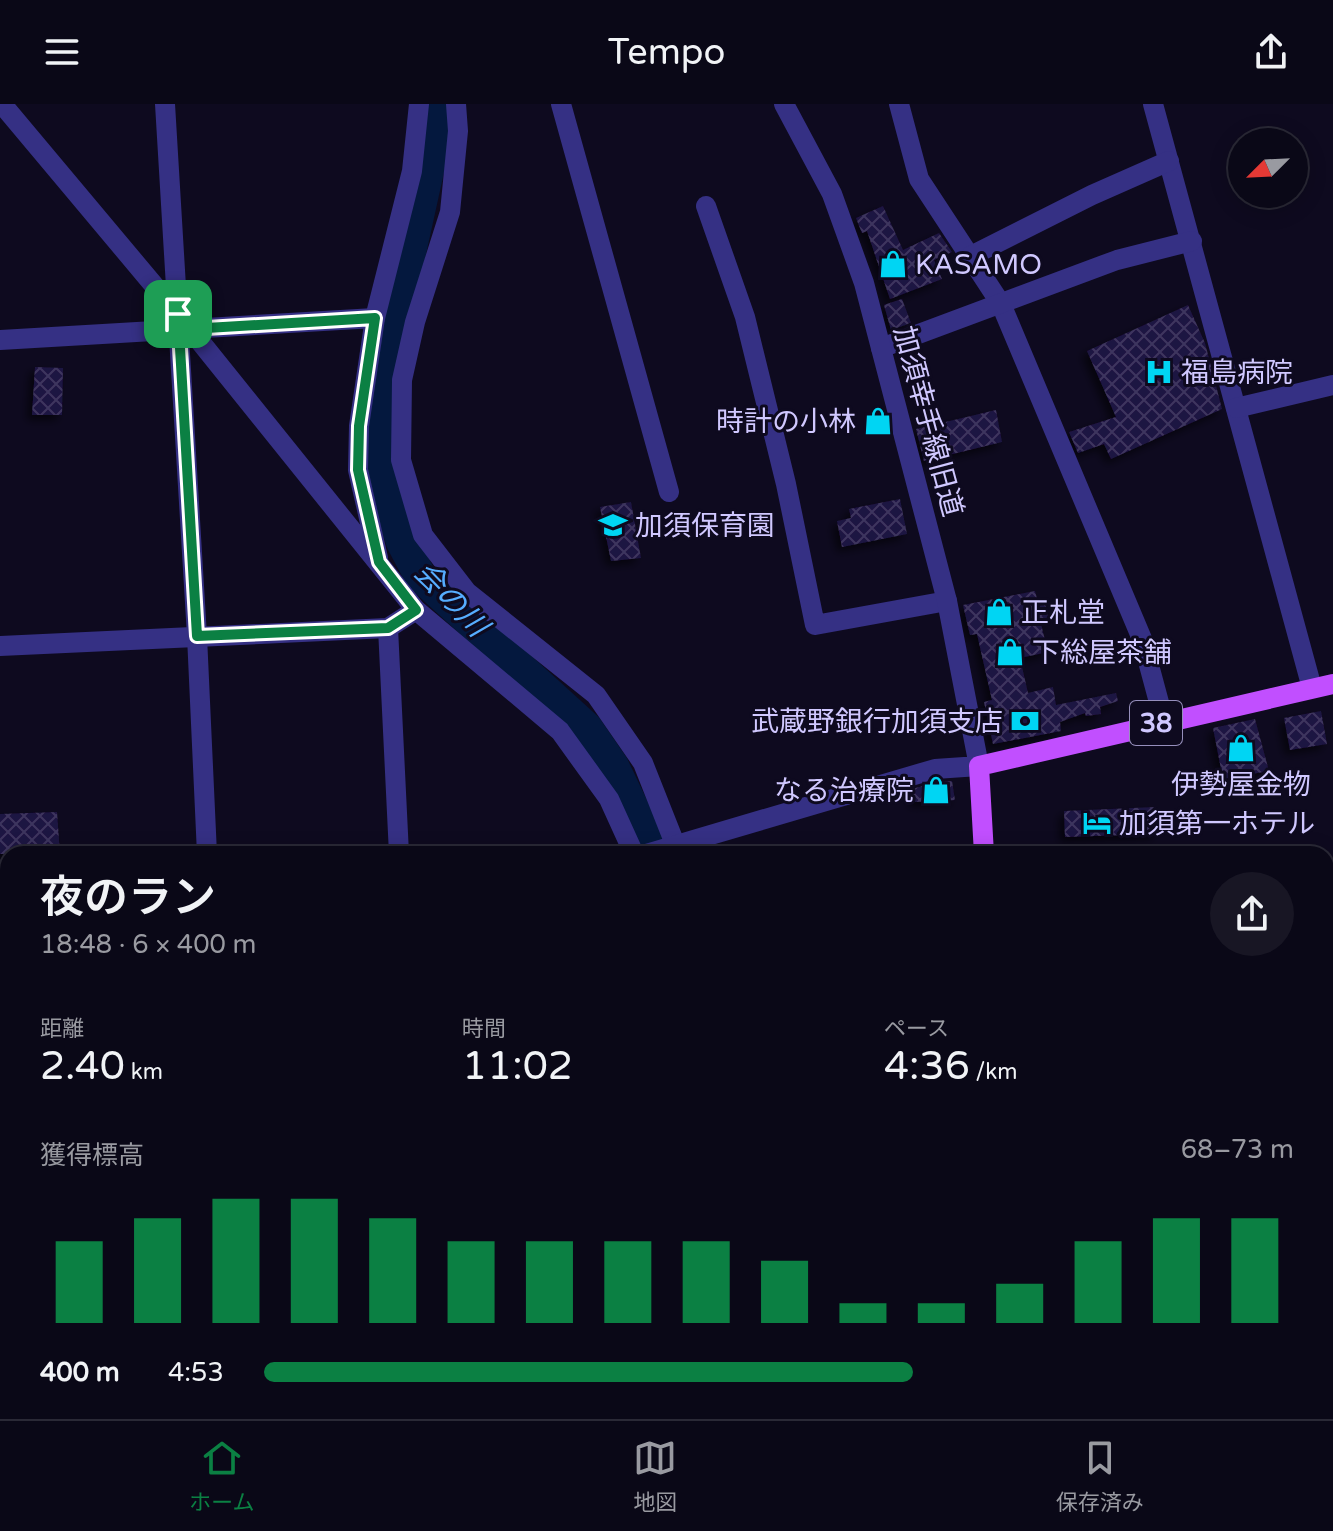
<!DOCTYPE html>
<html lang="ja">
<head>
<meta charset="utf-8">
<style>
	:root { --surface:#0a0817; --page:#181624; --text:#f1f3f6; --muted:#999aa1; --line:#2a2936; --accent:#0b8043 }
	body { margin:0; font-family:"Varela Round","Noto Sans JP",sans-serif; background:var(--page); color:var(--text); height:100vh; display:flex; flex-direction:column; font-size:30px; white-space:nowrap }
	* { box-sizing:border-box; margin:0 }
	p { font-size:26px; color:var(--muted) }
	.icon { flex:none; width:44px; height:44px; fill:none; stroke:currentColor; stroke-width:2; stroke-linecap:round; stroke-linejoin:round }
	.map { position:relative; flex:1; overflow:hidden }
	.drawer { position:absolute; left:0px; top:742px; width:1334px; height:574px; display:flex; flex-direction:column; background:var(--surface); border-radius:24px 24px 0 0; box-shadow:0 4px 20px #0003,0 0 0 2px var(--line) }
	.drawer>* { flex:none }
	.needle { width:52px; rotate:246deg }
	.tools { position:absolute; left:1228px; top:24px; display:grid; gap:16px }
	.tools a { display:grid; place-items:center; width:80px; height:80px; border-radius:50%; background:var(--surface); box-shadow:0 4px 20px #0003,0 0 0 2px var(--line); font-size:40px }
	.pin { position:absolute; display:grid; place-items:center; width:68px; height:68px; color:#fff; margin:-34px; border-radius:16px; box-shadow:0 4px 12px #0006 }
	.round { display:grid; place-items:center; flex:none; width:84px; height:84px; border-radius:42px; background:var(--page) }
	.headline { display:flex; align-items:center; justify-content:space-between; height:136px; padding:0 40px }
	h1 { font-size:44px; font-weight:600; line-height:60px }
	.stats { display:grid; grid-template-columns:repeat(3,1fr); gap:12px; height:136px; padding:8px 40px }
	.stats div { display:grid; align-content:center }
	.stats b { font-size:40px; font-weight:600 }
	.stats small { font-size:22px; font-weight:400 }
	.stats p { font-size:22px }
	.chart { height:224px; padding:16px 40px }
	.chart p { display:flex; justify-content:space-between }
	.chart svg { width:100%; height:144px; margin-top:8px; stroke:var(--accent); stroke-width:6 }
	ul { padding:0 40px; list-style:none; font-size:26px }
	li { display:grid; grid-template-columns:128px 96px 1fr; align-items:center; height:60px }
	li i { height:20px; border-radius:10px; background:var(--accent) }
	header { display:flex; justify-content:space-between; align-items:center; height:104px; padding:0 40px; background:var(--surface); font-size:36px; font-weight:600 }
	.tabs { display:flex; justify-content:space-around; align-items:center; height:112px; border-top:2px solid var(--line); background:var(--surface); font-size:22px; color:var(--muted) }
	.tabs a { display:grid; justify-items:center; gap:4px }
	.tabs .active { color:var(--accent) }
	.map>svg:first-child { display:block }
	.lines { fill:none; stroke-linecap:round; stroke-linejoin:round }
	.river { stroke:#04183e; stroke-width:32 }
	.building { fill:url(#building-cross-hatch); filter:url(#shadow) }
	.minor { stroke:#353084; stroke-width:20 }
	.major { stroke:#c14fff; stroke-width:20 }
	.route-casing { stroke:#fff; stroke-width:16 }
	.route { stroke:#0b8043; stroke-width:10 }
	.labels { text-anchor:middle; stroke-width:6; stroke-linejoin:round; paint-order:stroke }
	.shield { fill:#0e0a1f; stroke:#968fbc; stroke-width:2 }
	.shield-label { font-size:26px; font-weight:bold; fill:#d0c8ff }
	.poi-label { font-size:28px; fill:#d0c8ff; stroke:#0e0a1f; text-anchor:start }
	.street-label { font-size:28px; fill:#d0c8ff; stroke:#0e0a1f }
	.water-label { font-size:30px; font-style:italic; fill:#56adff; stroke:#0e0a1f }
</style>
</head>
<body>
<header><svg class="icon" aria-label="menu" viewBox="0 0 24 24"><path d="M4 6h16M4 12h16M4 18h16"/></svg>Tempo<svg class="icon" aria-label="share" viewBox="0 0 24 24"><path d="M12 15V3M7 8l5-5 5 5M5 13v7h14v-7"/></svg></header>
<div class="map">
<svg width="1333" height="1315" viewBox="0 0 1333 1315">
	<defs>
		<pattern id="building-cross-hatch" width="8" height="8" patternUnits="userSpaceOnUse" patternTransform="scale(2)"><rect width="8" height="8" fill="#1f1442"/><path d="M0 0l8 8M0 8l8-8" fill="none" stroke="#3e355e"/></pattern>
		<filter id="shadow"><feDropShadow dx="-5" dy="5" stdDeviation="4" flood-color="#0009"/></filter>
	</defs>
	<rect width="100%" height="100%" fill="#0e0a1f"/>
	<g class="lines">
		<g class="river">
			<polyline points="437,0 435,35 400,194 377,312 377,359 402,438 420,472 587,624 613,662 655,750"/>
			<polyline points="781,1308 782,1315"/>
		</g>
	</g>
	<g class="building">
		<polygon points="883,102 903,146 939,129 952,148 934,156 942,175 890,195 867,127 862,129 856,114"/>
		<polygon points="902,195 911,219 891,226 884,201"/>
		<polygon points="1188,201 1205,239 1222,305 1111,355 1104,340 1078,349 1069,328 1116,313 1087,247"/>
		<polygon points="35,263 63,264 62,311 32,311"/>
		<polygon points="996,306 1002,338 924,357 916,325"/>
		<polygon points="900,395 907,430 842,443 837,417 851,414 849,405"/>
		<polygon points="631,398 641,454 611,457 600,403"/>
		<polygon points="1035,487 1039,502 1045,500 1049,515 1040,516 1048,548 1020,554 1028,589 1053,583 1056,601 1116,589 1118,597 1100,603 1101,610 1086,612 1085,609 1060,618 1061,627 993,640 984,598 992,596 977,530 970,531 963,501"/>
		<polygon points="1321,607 1327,640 1290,646 1284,614"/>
		<polygon points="1255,615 1269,667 1223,675 1213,624"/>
		<polygon points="952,677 955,696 915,698 912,685 937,678"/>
		<polygon points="1156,703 1157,730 1065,733 1064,707"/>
		<polygon points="57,708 60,750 0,750 0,710"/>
	</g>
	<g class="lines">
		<g class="minor">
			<polyline points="2,0 178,210 416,506 560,627 609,695 634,750"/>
			<polyline points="165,0 197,532 207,750"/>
			<polyline points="456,0 458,27 450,108 415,218 402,276 401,356 423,431 467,488 596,591 643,659 679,750"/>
			<polyline points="561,0 669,388"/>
			<polyline points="899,0 919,75 1001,200 1142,535 1164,617"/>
			<polyline points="1153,0 1312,584"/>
			<polyline points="706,102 745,213 786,380 815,521 947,497"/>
			<polyline points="969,153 1092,91 1169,57"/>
			<polyline points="0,236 375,214"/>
			<polyline points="881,244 1117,156 1192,137"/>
			<polyline points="1236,304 1333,281"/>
			<polyline points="378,454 358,366 359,322 375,214 412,67 419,0"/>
			<polyline points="388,524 399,750"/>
			<polyline points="0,542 388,524 416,506"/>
			<polyline points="646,750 935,665 979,662 947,497 864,179 832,90 784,0"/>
			<polyline points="0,951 8,951"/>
			<polyline points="266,1308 267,1315"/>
			<polyline points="455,1308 456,1315"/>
			<polyline points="654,1308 654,1315"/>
			<polyline points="764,1308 765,1315"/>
			<polyline points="804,1308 805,1315"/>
			<polyline points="997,1308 997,1315"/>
		</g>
		<g class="major">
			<polyline points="984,750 979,662 1333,580"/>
			<polyline points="1326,1079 1333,1078"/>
			<polyline points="0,1162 8,1163"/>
		</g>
	</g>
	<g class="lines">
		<defs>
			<polygon id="route" points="178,210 190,225 375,214 359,322 358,366 379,458 416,506 388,524 197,532"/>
		</defs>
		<use href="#route" class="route-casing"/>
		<use href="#route" class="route"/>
	</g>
	<defs>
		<symbol id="shop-bare" viewBox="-9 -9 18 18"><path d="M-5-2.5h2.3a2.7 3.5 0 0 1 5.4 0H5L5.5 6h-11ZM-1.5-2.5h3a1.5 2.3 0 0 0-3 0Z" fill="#00d5f3" stroke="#0e0a1f" stroke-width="2.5" paint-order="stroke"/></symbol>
		<symbol id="hospital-bare" viewBox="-9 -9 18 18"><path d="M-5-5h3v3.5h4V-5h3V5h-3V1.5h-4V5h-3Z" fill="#00d5f3" stroke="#0e0a1f" stroke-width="2.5" paint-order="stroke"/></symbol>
		<symbol id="school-bare" viewBox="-9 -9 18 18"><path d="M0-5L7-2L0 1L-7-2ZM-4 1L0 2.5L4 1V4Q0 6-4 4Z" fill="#00d5f3" stroke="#0e0a1f" stroke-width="2.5" paint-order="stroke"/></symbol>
		<symbol id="bank-bare" viewBox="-9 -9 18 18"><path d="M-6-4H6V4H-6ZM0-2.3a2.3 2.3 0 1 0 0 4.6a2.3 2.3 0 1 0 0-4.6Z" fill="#00d5f3" stroke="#0e0a1f" stroke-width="2.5" paint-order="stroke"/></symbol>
		<symbol id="hotel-bare" viewBox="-9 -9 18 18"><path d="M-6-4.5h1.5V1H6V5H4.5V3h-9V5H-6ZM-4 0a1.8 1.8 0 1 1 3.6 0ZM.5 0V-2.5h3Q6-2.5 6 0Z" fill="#00d5f3" stroke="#0e0a1f" stroke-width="2.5" paint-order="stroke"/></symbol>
	</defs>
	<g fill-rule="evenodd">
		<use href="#shop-bare" x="873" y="140" width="40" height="40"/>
		<use href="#hospital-bare" x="1139" y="248" width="40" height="40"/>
		<use href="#shop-bare" x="858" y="297" width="40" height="40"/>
		<use href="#school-bare" x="593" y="401" width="40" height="40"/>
		<use href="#shop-bare" x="979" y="488" width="40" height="40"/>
		<use href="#shop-bare" x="990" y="528" width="40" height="40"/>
		<use href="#bank-bare" x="1005" y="597" width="40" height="40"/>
		<use href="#shop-bare" x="1221" y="624" width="40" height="40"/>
		<use href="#shop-bare" x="916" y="666" width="40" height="40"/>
		<use href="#hotel-bare" x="1077" y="699" width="40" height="40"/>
	</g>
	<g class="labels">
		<rect class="shield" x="1130" y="597" width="52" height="44" rx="6"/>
		<g class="shield-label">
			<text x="1156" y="628">38</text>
		</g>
		<g class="poi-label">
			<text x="915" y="170">KASAMO</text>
			<text x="1181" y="278">福島病院</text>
			<text x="856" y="327" text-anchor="end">時計の小林</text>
			<text x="635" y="431">加須保育園</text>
			<text x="1021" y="518">正札堂</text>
			<text x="1032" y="558">下総屋茶舗</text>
			<text x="1003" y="627" text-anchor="end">武蔵野銀行加須支店</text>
			<text x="1241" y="690" text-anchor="middle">伊勢屋金物</text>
			<text x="914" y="696" text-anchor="end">なる治療院</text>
			<text x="1119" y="729">加須第一ホテル</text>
		</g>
		<g class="street-label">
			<text transform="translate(929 317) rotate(75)" y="10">加須幸手線旧道</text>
		</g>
		<g class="water-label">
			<text transform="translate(451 495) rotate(46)" y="10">会の川</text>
		</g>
	</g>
</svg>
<div class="tools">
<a><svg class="needle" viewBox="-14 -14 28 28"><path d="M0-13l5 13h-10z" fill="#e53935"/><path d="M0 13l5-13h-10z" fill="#999aa1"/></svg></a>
</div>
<div class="pin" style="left:178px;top:210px;background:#1e9e55"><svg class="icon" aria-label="arrive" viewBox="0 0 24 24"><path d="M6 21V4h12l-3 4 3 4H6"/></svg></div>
<section class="drawer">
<div class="headline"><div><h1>夜のラン</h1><p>18:48 · 6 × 400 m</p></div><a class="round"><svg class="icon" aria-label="share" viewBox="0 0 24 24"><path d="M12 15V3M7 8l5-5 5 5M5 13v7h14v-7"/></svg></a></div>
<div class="stats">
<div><p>距離</p><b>2.40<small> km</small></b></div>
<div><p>時間</p><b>11:02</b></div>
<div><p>ペース</p><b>4:36<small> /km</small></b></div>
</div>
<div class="chart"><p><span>獲得標高</span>68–73 m</p>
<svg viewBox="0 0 160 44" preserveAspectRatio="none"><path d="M5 44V19M15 44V12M25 44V6M35 44V6M45 44V12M55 44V19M65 44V19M75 44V19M85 44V19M95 44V25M105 44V38M115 44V38M125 44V32M135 44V19M145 44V12M155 44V12"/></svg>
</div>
<ul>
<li><b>400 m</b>4:53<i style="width:63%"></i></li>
</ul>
</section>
</div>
<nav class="tabs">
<a class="active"><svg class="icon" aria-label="home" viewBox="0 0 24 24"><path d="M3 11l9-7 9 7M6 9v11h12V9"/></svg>ホーム</a>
<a><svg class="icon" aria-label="map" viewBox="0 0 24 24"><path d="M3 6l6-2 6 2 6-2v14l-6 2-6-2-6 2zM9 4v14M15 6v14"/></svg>地図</a>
<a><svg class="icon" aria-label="saved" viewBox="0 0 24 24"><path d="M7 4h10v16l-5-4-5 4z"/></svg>保存済み</a>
</nav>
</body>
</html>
